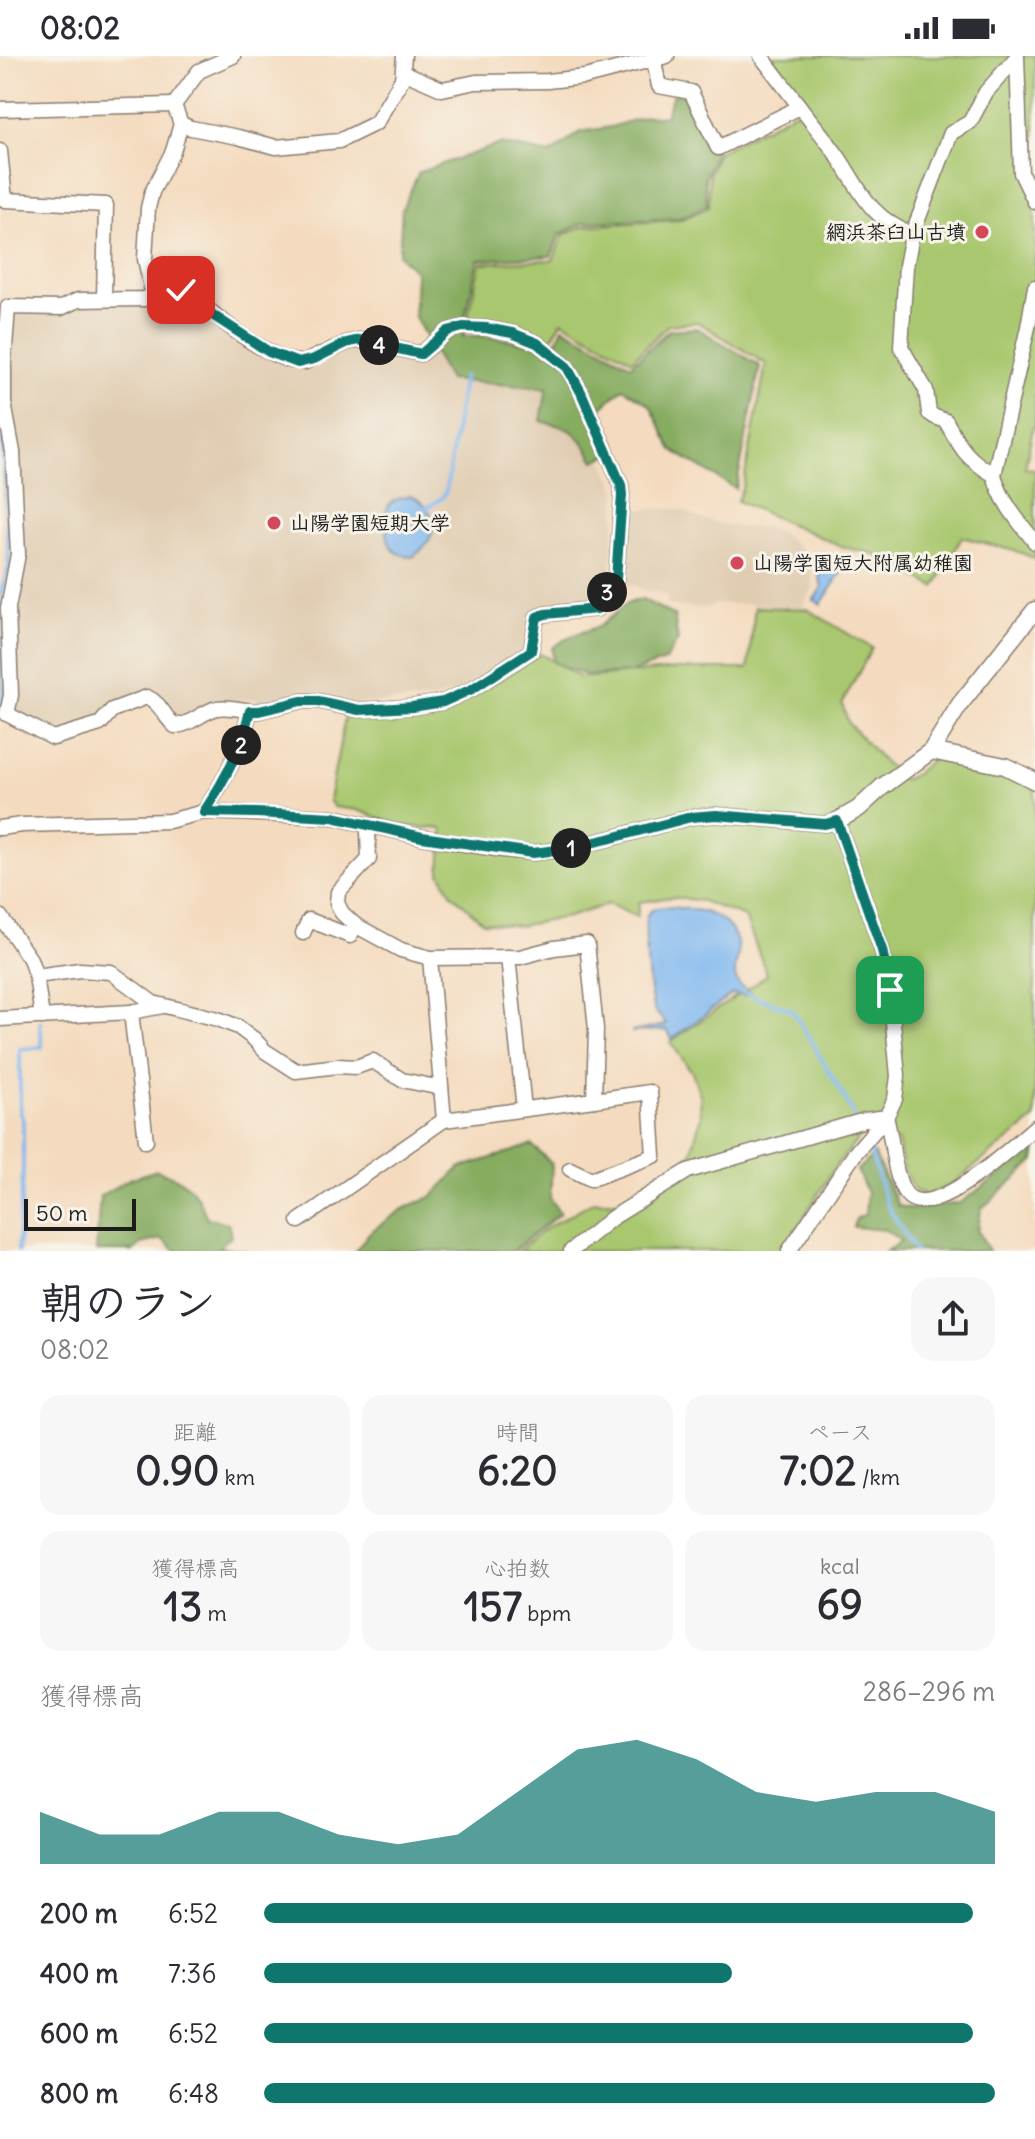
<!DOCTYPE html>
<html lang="ja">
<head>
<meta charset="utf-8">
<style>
	:root { --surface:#fff; --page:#f7f7f7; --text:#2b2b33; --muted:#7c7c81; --accent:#0f766e }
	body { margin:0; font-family:Delius,"Klee One",sans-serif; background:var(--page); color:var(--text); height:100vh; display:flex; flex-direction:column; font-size:30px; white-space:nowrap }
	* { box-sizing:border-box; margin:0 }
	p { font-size:26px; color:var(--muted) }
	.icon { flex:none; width:44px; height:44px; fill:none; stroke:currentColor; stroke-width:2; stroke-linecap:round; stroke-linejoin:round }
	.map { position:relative; height:1195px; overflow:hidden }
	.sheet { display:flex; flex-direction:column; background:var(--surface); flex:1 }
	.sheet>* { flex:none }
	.scale { position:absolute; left:24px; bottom:20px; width:112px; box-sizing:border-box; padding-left:8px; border:4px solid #1c1c1c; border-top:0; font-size:22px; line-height:28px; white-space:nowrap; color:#1c1c1c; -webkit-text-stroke:6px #f7f3e8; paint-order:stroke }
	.pin { position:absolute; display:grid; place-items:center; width:68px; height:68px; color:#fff; margin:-34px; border-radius:16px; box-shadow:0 4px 12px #0006 }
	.km { position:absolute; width:40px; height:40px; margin:-20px; border-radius:50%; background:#222; color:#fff; font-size:22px; line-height:40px; text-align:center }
	.round { display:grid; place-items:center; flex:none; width:84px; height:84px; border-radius:24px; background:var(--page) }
	.overview { display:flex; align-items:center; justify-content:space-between; height:136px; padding:0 40px }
	h1 { font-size:44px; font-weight:700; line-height:60px }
	.stats { display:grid; grid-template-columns:repeat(3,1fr); gap:12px; height:136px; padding:8px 40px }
	.stats div { display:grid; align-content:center; border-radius:20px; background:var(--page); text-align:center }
	.stats b { font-size:40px; font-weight:700 }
	.stats small { font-size:22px; font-weight:400 }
	.stats p { font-size:22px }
	.chart { height:224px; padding:16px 40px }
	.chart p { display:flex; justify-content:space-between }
	.chart svg { width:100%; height:144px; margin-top:8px; fill:var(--accent); opacity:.7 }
	ul { padding:0 40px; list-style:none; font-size:26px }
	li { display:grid; grid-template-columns:128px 96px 1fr; align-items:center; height:60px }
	li i { height:20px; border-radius:10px; background:var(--accent) }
	.status { display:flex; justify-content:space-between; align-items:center; height:56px; padding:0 40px; background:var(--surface); direction:ltr }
	.status svg { height:22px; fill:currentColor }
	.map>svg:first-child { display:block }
	.built { fill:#e0ccb1 }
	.green { fill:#a9c76e; stroke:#627245; stroke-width:2 }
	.forest { fill:#86ac61; stroke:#51643e; stroke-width:2 }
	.water { fill:#80b8f0; stroke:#4e6a86; stroke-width:2 }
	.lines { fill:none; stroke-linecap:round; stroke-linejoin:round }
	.stream { stroke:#80b8f0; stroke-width:4 }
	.minor-casing { stroke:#887c6e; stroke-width:17 }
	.tertiary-casing { stroke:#887c6e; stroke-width:19 }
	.minor { stroke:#fff; stroke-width:14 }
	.tertiary { stroke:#fff; stroke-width:16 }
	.route-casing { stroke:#fff; stroke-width:16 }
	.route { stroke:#0f766e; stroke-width:10 }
	.poi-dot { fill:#d1495b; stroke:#f7f3e8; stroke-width:3 }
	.labels { text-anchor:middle; stroke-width:6; stroke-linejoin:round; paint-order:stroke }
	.poi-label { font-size:20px; font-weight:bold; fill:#1c1c1c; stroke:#f7f3e8; text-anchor:start }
</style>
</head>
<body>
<div class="status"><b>08:02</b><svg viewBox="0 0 49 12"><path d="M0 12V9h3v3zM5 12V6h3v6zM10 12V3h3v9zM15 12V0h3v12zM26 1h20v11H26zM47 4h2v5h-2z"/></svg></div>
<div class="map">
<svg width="1035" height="1195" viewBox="0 0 1035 1195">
	<rect width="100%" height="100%" fill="#f7f3e8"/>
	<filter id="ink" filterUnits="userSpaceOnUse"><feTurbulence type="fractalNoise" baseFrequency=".0125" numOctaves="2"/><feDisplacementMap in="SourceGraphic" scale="16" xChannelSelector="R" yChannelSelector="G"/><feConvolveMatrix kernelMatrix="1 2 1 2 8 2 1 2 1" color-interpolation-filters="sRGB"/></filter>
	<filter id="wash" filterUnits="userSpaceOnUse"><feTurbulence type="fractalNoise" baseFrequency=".006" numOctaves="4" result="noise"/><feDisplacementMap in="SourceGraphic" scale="32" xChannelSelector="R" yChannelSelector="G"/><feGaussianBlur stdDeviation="1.8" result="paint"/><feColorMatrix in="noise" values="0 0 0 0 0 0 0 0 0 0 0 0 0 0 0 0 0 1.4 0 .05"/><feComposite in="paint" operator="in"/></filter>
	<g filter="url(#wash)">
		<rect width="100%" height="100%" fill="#f4dbbf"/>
		<g class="built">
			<polygon points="184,241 286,310 296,312 307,311 352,290 416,304 455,278 482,278 506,281 525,287 562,314 617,435 611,517 594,547 548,551 523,594 460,634 434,643 355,648 324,639 297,640 258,651 256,643 210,648 178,665 161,644 52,677 14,655 10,329 14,256"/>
			<polygon points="626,453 679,453 699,462 721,468 744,472 763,471 780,476 808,499 814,531 802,551 751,548 717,548 706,552 698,552 667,549 667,540 653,535 642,534 636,529 620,528"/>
		</g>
		<g class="green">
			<polygon points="772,0 1035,0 1035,371 1033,371 1025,412 1035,413 1035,503 1022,497 962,481 935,531 874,498 843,491 737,445 743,430 766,308 698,266 668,269 632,304 562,265 549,287 520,271 467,264 480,207 553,204 563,179 584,170 680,164 709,151 709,119 718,96 804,51"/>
			<path d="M755,551l52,2 65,39 -30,56 7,20 34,37 20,19 11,-5 19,-17c35,7 72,10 102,30v331l-83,65 -24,12 -13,-5 -11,-20 -6,-29 -34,-10 -28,34 -54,85h-264l27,-22 49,-28 54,1 43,-48 10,-38 -1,-21 -8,-23 -22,-30 97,-67 -22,-58 -43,-16 -30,-4 -33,5 -2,15 -29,-13 -40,13 -49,9 -36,-4 -32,-29 -11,-21 3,-43 -40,-3 -46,-16 -23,-3 -5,-7 17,-88 29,8 3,-5 26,5c17,-12 41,-12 60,-20 26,-13 51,-31 77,-46l40,24 97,-9h70z"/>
		</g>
		<g class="forest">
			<path d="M673,38l15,1 28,56 -11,27 2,27 -27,13 -97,5 -23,11 -9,22 -73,4 -14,60 -1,16h20l71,11 9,-20 68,38 38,-35 28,-2 63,38 -24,123 -64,-39 -22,-45 -27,-17 -25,23 21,39 -24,11c-17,-30 -22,-32 -54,-40l6,-33 -98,-8 -35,-65 2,-43 -17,-17 3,-46 17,-37 81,-28 50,10 31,-22 30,-5 35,-11h19z"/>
			<polygon points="642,543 674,560 678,584 665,605 630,617 585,619 553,606 552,592 569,581 600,570 626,548"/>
			<polygon points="1035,1087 1035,1105 981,1153 978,1175 989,1195 886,1195 901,1185 885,1174 853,1171 856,1163 865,1158 867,1137 857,1114 874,1098 898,1150 915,1153 960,1147 1017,1106"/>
			<polygon points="532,1089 552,1108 550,1142 560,1157 513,1195 355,1195 369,1177 403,1153 433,1140 460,1112"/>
			<path d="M157,1114c32,13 37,16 50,48l21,5 3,13 -12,11 29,4h-72l-14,-12 -21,5 -8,7h-37l4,-55 29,-17z"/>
		</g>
		<g class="water">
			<path d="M411,440c16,6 28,25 19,42 -3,7 -11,14 -17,19 -25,-2 -26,-16 -27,-37 0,-7 0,-14 6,-18 5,-4 13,-5 19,-6z"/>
			<polygon points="818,499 844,512 821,548 814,544 822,531 815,503"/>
			<path d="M663,851c30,1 71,4 75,42 1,9 -4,17 -3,25 0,9 9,15 15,19l-1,3 -17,-2 -60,45 -5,-9 -36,2 34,-7 1,-2c-4,-5 -9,-8 -12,-14 -5,-12 -11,-83 -7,-94 3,-6 9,-7 16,-8z"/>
		</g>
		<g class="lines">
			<g class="stream">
				<polyline points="0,376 3,390 9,510 0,539"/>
				<polyline points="425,453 442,442 446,435 464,319"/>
				<polyline points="0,545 3,644 0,646"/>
				<polyline points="747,938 792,954 846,1044 855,1062"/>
				<polyline points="869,1091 887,1149 915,1195"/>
				<polyline points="18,1195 23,1117 23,1065 20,1056 20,993 42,991 40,966"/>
			</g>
		</g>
	</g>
	<g filter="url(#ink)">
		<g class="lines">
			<defs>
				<g id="minor">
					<path d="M653,0l6,30 32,6 27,56 82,-41c13,17 27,33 39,51 24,36 29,58 73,77"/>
					<polyline points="761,0 800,51"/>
					<polyline points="1017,0 1021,117 1035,146"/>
					<polyline points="403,16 442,33 476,26 547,25 585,21 667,0"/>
					<polyline points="174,49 181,68 191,72 238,81 276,91 339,85 376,67 402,23 404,0"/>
					<polyline points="174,49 199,15 233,0"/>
					<polyline points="0,53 174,49"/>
					<polyline points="0,95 5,144 106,149 104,243"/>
					<path d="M1035,231l-7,40 -34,148c7,26 24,46 41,67"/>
					<polyline points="153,240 145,203 148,152 152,136 173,95 181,68"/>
					<path d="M994,419c-28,-17 -33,-26 -48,-54l-11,-4 -6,-4 -3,-23 -25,-43 5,-81 6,-31 39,-102 19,-11 16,-30 30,-34"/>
					<path d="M204,756c23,-36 35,-59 46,-101h9l42,-10h17l41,9 53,-3 31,-5 29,-13 59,-38 6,-34 8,-3 52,-5 19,-30 6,-84 -1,-10 -40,-93 -14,-25 -30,-24 -25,-10 -26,-5 -23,-1 -15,4 -27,23 -62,-14 -13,3 -41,19c-31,4 -95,-50 -119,-71l-24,1 -18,7 -66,1 -17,8 -53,-1 -4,54v42l9,49 5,102 -10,54 3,87 -4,19 46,24 47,-14 12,-14 35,-13c14,6 17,20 28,29 16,-1 27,-14 42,-18 11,-2 22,1 33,3"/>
					<polyline points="0,772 22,769 169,765 204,756 333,761 422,781 503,794 533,797 565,793 608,783 691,761 716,759 825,768 837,765 882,894 890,934 898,1020 895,1043 886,1061 856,1096 789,1195"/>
					<polyline points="0,860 30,903 36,920 42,961"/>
					<polyline points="303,877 309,864 350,880 355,869"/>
					<polyline points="508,901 524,1053"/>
					<polyline points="430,902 444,1064"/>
					<polyline points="36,920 80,914 111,916 153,947 218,963 238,971 254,983 265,995 296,1015 338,1010 356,1011 373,1005 402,1024 441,1032"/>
					<polyline points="131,956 146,1085"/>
					<polyline points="0,963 131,956 163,950"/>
					<path d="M886,1061c7,22 7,60 20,77 25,31 109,-50 129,-67"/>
					<polyline points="570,1113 591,1123 654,1100 650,1036 594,1044"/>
					<polyline points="299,1165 444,1064 594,1044 596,973 587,888 554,892 520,901 430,902 401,894 355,869 342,857 337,847 338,836 369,803 368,776 376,769"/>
					<polyline points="571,1195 612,1162 688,1115 865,1064 886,1061"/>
				</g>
				<g id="tertiary">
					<polyline points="931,695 1005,710 1035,725"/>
					<polyline points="837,765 858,753 882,731 931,695 960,648 1035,554"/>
				</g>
			</defs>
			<use href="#minor" class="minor-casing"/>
			<use href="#tertiary" class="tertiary-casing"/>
			<use href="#minor" class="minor"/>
			<use href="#tertiary" class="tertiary"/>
		</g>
	</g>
	<g class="lines" filter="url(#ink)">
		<defs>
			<path id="route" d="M181,234l5,1 28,25 55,36 29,11 16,-4 32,-16 13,-3 62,14 27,-23 15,-4 23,1 26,5 25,10 30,24 14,25 40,93 1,10 -6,84 -19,30 -52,5 -8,3 -6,34 -59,38 -29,13 -31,5 -53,3 -41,-9h-17l-42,10h-9c-11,42 -23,65 -46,101l52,1 77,4 89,20 111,16 32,-4 43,-10 83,-22 25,-2 109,9 12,-3 45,129 8,40"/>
		</defs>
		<use href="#route" class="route-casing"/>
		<use href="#route" class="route"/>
	</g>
	<g class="poi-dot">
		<circle cx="982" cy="176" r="8"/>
		<circle cx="274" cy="467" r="8"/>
		<circle cx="737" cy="507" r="8"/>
	</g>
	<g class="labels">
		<g class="poi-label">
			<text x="966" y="183" text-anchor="end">網浜茶臼山古墳</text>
			<text x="290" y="474">山陽学園短期大学</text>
			<text x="753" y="514">山陽学園短大附属幼稚園</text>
		</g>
	</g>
</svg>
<div class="scale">50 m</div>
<div class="pin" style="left:890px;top:934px;background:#1e9e55"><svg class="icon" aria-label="arrive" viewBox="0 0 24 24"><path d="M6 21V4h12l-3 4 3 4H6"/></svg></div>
<div class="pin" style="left:181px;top:234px;background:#d93025"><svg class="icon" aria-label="check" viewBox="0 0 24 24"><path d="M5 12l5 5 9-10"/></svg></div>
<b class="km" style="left:571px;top:792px">1</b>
<b class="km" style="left:241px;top:689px">2</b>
<b class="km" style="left:607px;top:536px">3</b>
<b class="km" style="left:379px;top:289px">4</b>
</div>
<section class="sheet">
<div class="overview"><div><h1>朝のラン</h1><p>08:02</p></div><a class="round"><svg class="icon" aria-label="share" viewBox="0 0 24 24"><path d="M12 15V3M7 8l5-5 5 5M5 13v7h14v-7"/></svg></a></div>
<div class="stats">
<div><p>距離</p><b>0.90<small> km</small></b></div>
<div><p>時間</p><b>6:20</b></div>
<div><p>ペース</p><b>7:02<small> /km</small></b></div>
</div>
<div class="stats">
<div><p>獲得標高</p><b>13<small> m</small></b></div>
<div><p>心拍数</p><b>157<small> bpm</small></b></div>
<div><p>kcal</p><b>69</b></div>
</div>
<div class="chart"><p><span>獲得標高</span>286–296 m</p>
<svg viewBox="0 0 160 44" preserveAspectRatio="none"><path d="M0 44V28L10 35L20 35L30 28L40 28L50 35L60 38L70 35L80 22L90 9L100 6L110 12L120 22L130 25L140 22L150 22L160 28V44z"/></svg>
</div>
<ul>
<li><b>200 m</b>6:52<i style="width:97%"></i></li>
<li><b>400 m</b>7:36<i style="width:64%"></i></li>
<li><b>600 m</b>6:52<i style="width:97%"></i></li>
<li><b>800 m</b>6:48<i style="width:100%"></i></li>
</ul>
</section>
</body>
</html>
